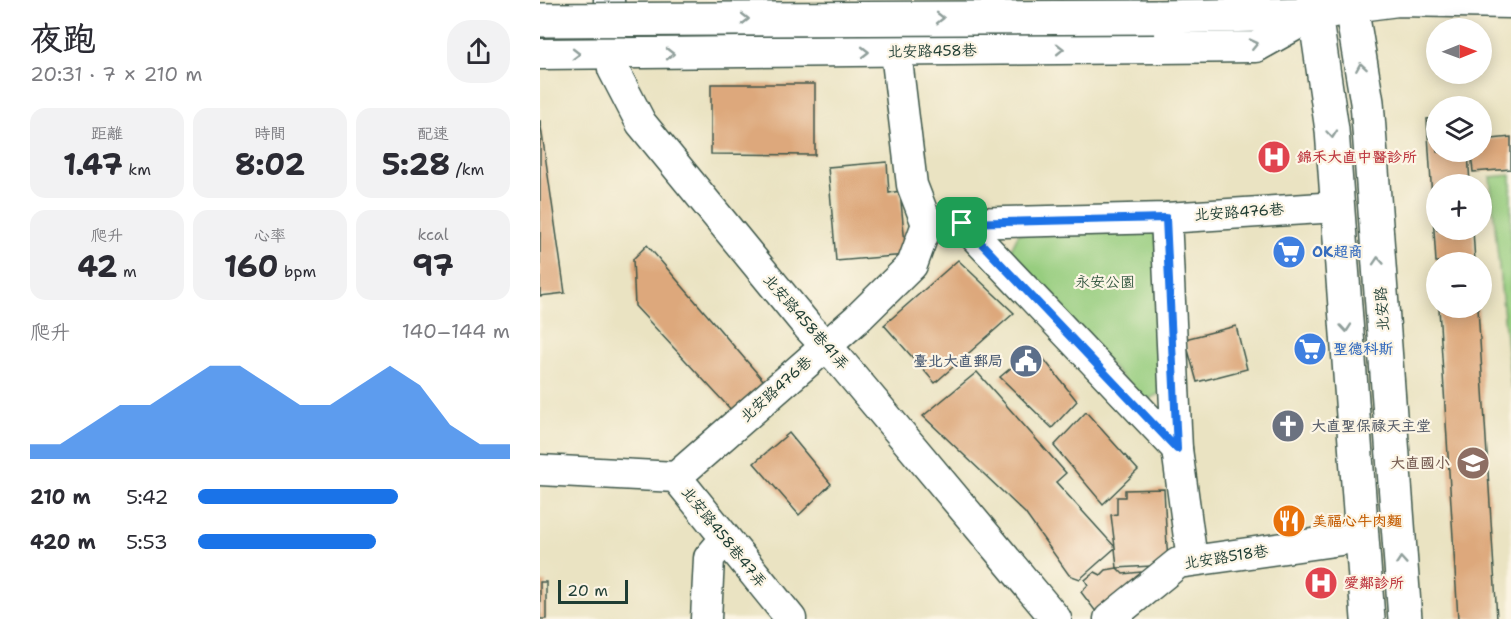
<!DOCTYPE html>
<html lang="zh-TW">
<head>
<meta charset="utf-8">
<style>
	:root { --surface:#fff; --page:#f2f2f3; --text:#2b2b33; --muted:#7c7c81; --accent:#1a73e8 }
	body { margin:0; font-family:"Shantell Sans","LXGW WenKai TC",sans-serif; background:var(--page); color:var(--text); height:100vh; display:flex; flex-direction:column; font-size:22px; white-space:nowrap }
	* { box-sizing:border-box; margin:0 }
	p { font-size:20px; color:var(--muted) }
	.icon { flex:none; width:33px; height:33px; fill:none; stroke:currentColor; stroke-width:2; stroke-linecap:round; stroke-linejoin:round }
	.map { position:relative; flex:1; overflow:hidden }
	.side { display:flex; flex-direction:column; background:var(--surface); width:540px }
	.side>* { flex:none }
	.needle { width:39px; rotate:89deg }
	.fabs { position:absolute; left:886px; top:18px; display:grid; gap:12px }
	.fabs a { display:grid; place-items:center; width:66px; height:66px; border-radius:50%; background:var(--surface); box-shadow:0 3px 15px #0003; font-size:30px }
	.scale { position:absolute; left:18px; bottom:15px; width:70px; box-sizing:border-box; padding-left:6px; border:3px solid #1f3d34; border-top:0; font-size:16px; line-height:21px; white-space:nowrap; color:#1f3d34; -webkit-text-stroke:4px #fcf5e5; paint-order:stroke }
	.pin { position:absolute; display:grid; place-items:center; width:51px; height:51px; color:#fff; margin:-26px; border-radius:12px; box-shadow:0 3px 9px #0006 }
	.round { display:grid; place-items:center; flex:none; width:63px; height:63px; border-radius:24px; background:var(--page) }
	.head { display:flex; align-items:center; justify-content:space-between; height:102px; padding:0 30px }
	h1 { font-size:33px; font-weight:700; line-height:45px }
	.metrics { display:grid; grid-template-columns:repeat(3,1fr); gap:9px; height:102px; padding:6px 30px }
	.metrics div { display:grid; align-content:center; border-radius:15px; background:var(--page); text-align:center }
	.metrics b { font-size:30px; font-weight:700 }
	.metrics small { font-size:16px; font-weight:400 }
	.metrics p { font-size:16px }
	.chart { height:168px; padding:12px 30px }
	.chart p { display:flex; justify-content:space-between }
	.chart svg { width:100%; height:108px; margin-top:6px; fill:var(--accent); opacity:.7 }
	ul { padding:0 30px; list-style:none; font-size:20px }
	li { display:grid; grid-template-columns:96px 72px 1fr; align-items:center; height:45px }
	li i { height:15px; border-radius:8px; background:var(--accent) }
	main { display:flex; flex:1; min-height:0 }
	.map>svg:first-child { display:block }
	.green { fill:#97cd7f; stroke:#5b855a; stroke-width:1.5 }
	.building { fill:#dda87c }
	.lines { fill:none; stroke-linecap:round; stroke-linejoin:round }
	.minor-casing { stroke:#3d5649; stroke-width:33 }
	.major-casing { stroke:#3d5649; stroke-width:36 }
	.minor { stroke:#fff; stroke-width:30 }
	.major { stroke:#fff; stroke-width:33 }
	.major-bridge-casing { stroke:#3d5649; stroke-width:36; stroke-linecap:butt }
	.major-bridge { stroke:#fff; stroke-width:33 }
	.oneway { stroke:#8f9e9a }
	.route-casing { stroke:#fff; stroke-width:12 }
	.route { stroke:#1a73e8; stroke-width:8 }
	.labels { text-anchor:middle; stroke-width:4.5; stroke-linejoin:round; paint-order:stroke }
	.street-label { font-size:15px; fill:#1f3d34; stroke:#fcf5e5 }
	.health-label { font-size:15px; font-weight:bold; fill:#be3a42; stroke:#fcf5e5; text-anchor:start }
	.shop-label { font-size:15px; font-weight:bold; fill:#366cbe; stroke:#fcf5e5; text-anchor:start }
	.park-label { font-size:15px; fill:#375a43; stroke:#fcf5e5 }
	.service-label { font-size:15px; font-weight:bold; fill:#4e5e75; stroke:#fcf5e5; text-anchor:end }
	.worship-label { font-size:15px; font-weight:bold; fill:#5b616d; stroke:#fcf5e5; text-anchor:start }
	.education-label { font-size:15px; font-weight:bold; fill:#785e54; stroke:#fcf5e5; text-anchor:end }
	.food-label { font-size:15px; font-weight:bold; fill:#c56008; stroke:#fcf5e5; text-anchor:start }
</style>
</head>
<body>
<main>
<section class="side">
<div class="head"><div><h1>夜跑</h1><p>20:31 · 7 × 210 m</p></div><a class="round"><svg class="icon" aria-label="share" viewBox="0 0 24 24"><path d="M12 15V3M7 8l5-5 5 5M5 13v7h14v-7"/></svg></a></div>
<div class="metrics">
<div><p>距離</p><b>1.47<small> km</small></b></div>
<div><p>時間</p><b>8:02</b></div>
<div><p>配速</p><b>5:28<small> /km</small></b></div>
</div>
<div class="metrics">
<div><p>爬升</p><b>42<small> m</small></b></div>
<div><p>心率</p><b>160<small> bpm</small></b></div>
<div><p>kcal</p><b>97</b></div>
</div>
<div class="chart"><p><span>爬升</span>140–144 m</p>
<svg viewBox="0 0 160 44" preserveAspectRatio="none"><path d="M0 44V38L10 38L20 30L30 22L40 22L50 14L60 6L70 6L80 14L90 22L100 22L110 14L120 6L130 14L140 30L150 38L160 38V44z"/></svg>
</div>
<ul>
<li><b>210 m</b>5:42<i style="width:64%"></i></li>
<li><b>420 m</b>5:53<i style="width:57%"></i></li>
</ul>
</section>
<div class="map">
<svg width="971" height="619" viewBox="0 0 971 619">
	<rect width="100%" height="100%" fill="#fcf5e5"/>
	<filter id="ink" filterUnits="userSpaceOnUse"><feTurbulence type="fractalNoise" baseFrequency=".0167" numOctaves="2"/><feDisplacementMap in="SourceGraphic" scale="12" xChannelSelector="R" yChannelSelector="G"/><feConvolveMatrix kernelMatrix="1 2 1 2 8 2 1 2 1" color-interpolation-filters="sRGB"/></filter>
	<filter id="wash" filterUnits="userSpaceOnUse"><feTurbulence type="fractalNoise" baseFrequency=".008" numOctaves="4" result="noise"/><feDisplacementMap in="SourceGraphic" scale="24" xChannelSelector="R" yChannelSelector="G"/><feGaussianBlur stdDeviation="1.35" result="paint"/><feColorMatrix in="noise" values="0 0 0 0 0 0 0 0 0 0 0 0 0 0 0 0 0 1.4 0 .05"/><feComposite in="paint" operator="in"/></filter>
	<g filter="url(#wash)">
		<rect width="100%" height="100%" fill="#eae3c2"/>
		<g class="green">
			<polygon points="971,175 971,388 950,177"/>
			<polygon points="616,227 622,392 604,402 469,253 479,233"/>
		</g>
		<g id="blocks">
			<g class="building">
				<polygon points="171,84 275,84 275,155 171,154"/>
				<polygon points="897,118 897,152 928,152 930,184 897,184 897,230 933,230 935,262 896,262 887,119"/>
				<polygon points="0,120 25,293 0,296"/>
				<polygon points="971,137 971,169 933,172 931,152 942,152 942,140"/>
				<polygon points="347,162 349,193 360,191 366,255 296,261 288,167"/>
				<polygon points="107,245 229,387 195,414 95,306 93,259"/>
				<polygon points="418,260 474,313 395,383 344,325"/>
				<polygon points="899,308 938,308 957,619 918,619"/>
				<polygon points="696,326 707,369 657,382 645,339"/>
				<polygon points="495,348 537,401 512,428 460,377"/>
				<polygon points="437,372 526,473 516,482 575,547 571,515 577,514 577,497 585,497 585,490 624,489 628,565 577,568 575,548 540,579 529,575 485,513 383,416"/>
				<polygon points="546,412 598,470 563,504 514,446"/>
				<polygon points="249,433 291,484 259,515 214,463"/>
				<polygon points="577,568 583,574 601,572 605,577 560,617 541,592 548,585 545,580 555,572 561,575 566,570"/>
				<rect x="0" y="582" width="6" height="37"/>
			</g>
		</g>
	</g>
	<g filter="url(#ink)">
		<use href="#blocks" fill-opacity="0" stroke="#3d5649" stroke-width="1.5"/>
		<g class="lines">
			<defs>
				<g id="minor">
					<polyline points="69,0 73,69 101,123 269,328 299,360 516,619"/>
					<polyline points="811,7 858,1 971,3"/>
					<polyline points="356,52 372,185 387,224"/>
					<polyline points="0,54 716,47 775,14"/>
					<polyline points="626,218 637,449 652,560"/>
					<polyline points="422,223 637,449"/>
					<polyline points="0,470 136,477 251,619"/>
					<polyline points="136,477 317,319 372,265 387,224 626,218 797,207"/>
					<polyline points="166,619 169,558 185,539"/>
					<polyline points="569,619 638,563 822,537"/>
				</g>
				<g id="major">
					<polyline points="773,0 792,130 828,619"/>
					<polyline points="810,0 827,102 865,619"/>
					<polyline points="615,17 775,14 796,10"/>
				</g>
			</defs>
			<use href="#minor" class="minor-casing"/>
			<use href="#major" class="major-casing"/>
			<use href="#minor" class="minor"/>
			<use href="#major" class="major"/>
			<defs>
				<polyline id="major-bridge" points="0,20 615,17"/>
			</defs>
			<use href="#major-bridge" class="major-bridge-casing"/>
			<use href="#major-bridge" class="major-bridge"/>
		</g>
		<defs><path id="oneway-chevron" d="M-2-3.5L2.5 0L-2 3.5" fill="none" stroke-width="1.6" stroke-linecap="round" stroke-linejoin="round" transform="scale(1.5)"/></defs>
		<g class="oneway">
			<use href="#oneway-chevron" transform="translate(400 18)"/>
			<use href="#oneway-chevron" transform="translate(205 19)"/>
			<use href="#oneway-chevron" transform="translate(714 44) rotate(-13)"/>
			<use href="#oneway-chevron" transform="translate(520 49) rotate(-1)"/>
			<use href="#oneway-chevron" transform="translate(325 52)"/>
			<use href="#oneway-chevron" transform="translate(36 54)"/>
			<use href="#oneway-chevron" transform="translate(130 54)"/>
			<use href="#oneway-chevron" transform="translate(821 67) rotate(-99)"/>
			<use href="#oneway-chevron" transform="translate(792 134) rotate(85)"/>
			<use href="#oneway-chevron" transform="translate(838 261) rotate(-94)"/>
			<use href="#oneway-chevron" transform="translate(806 328) rotate(85)"/>
			<use href="#oneway-chevron" transform="translate(861 561) rotate(-94)"/>
		</g>
	</g>
	<g class="lines" filter="url(#ink)">
		<defs>
			<polygon id="route" points="626,218 637,449 422,223"/>
		</defs>
		<use href="#route" class="route-casing"/>
		<use href="#route" class="route"/>
	</g>
	<defs>
		<symbol id="hospital-disc" viewBox="-11 -11 22 22"><circle r="9.5" fill="#e0444e" stroke="#fcf5e5"/><path d="M-5-5h3v3.5h4V-5h3V5h-3V1.5h-4V5h-3Z" fill="#fff"/></symbol>
		<symbol id="supermarket-disc" viewBox="-11 -11 22 22"><circle r="9.5" fill="#3f7fe0" stroke="#fcf5e5"/><path d="M-6-5.5h2.5l.6 2H6L4.5 2H-2.5L-4.4-4H-6ZM-1.5 3.2a1.3 1.3 0 1 0 .1 0ZM3 3.2a1.3 1.3 0 1 0 .1 0Z" fill="#fff"/></symbol>
		<symbol id="civic-disc" viewBox="-11 -11 22 22"><circle r="9.5" fill="#5c6f8a" stroke="#fcf5e5"/><path d="M-.6-6.5H3V-4.5H.6V-3L4-1V1h2V6H-6V1h2V-1L-.6-3ZM-1.2 2.5V6h2.4V2.5Z" fill="#fff"/></symbol>
		<symbol id="church-disc" viewBox="-11 -11 22 22"><circle r="9.5" fill="#6b7280" stroke="#fcf5e5"/><path d="M-1.2-6h2.4v3.5h3.3v2.4h-3.3V6h-2.4V-.1h-3.3v-2.4h3.3Z" fill="#fff"/></symbol>
		<symbol id="school-disc" viewBox="-11 -11 22 22"><circle r="9.5" fill="#8d6e63" stroke="#fcf5e5"/><path d="M0-5L7-2L0 1L-7-2ZM-4 1L0 2.5L4 1V4Q0 6-4 4Z" fill="#fff"/></symbol>
		<symbol id="restaurant-disc" viewBox="-11 -11 22 22"><circle r="9.5" fill="#e8710a" stroke="#fcf5e5"/><path d="M-5-6h1v4h1v-4h1v4h1v-4h1v5L-1.5 .5V6h-2V.5L-5-1ZM5-6V6H3V1.5H1.5Q1.5-4 5-6Z" fill="#fff"/></symbol>
	</defs>
	<g fill-rule="evenodd">
		<use href="#hospital-disc" x="715" y="138" width="38" height="38"/>
		<use href="#supermarket-disc" x="730" y="233" width="38" height="38"/>
		<use href="#supermarket-disc" x="751" y="330" width="38" height="38"/>
		<use href="#civic-disc" x="467" y="342" width="38" height="38"/>
		<use href="#church-disc" x="729" y="407" width="38" height="38"/>
		<use href="#school-disc" x="914" y="444" width="38" height="38"/>
		<use href="#restaurant-disc" x="730" y="502" width="38" height="38"/>
		<use href="#hospital-disc" x="762" y="564" width="38" height="38"/>
	</g>
	<g class="labels">
		<g class="street-label">
			<text transform="translate(392 51) rotate(-1)" y="5">北安路458巷</text>
			<text transform="translate(699 212) rotate(-4)" y="5">北安路476巷</text>
			<text transform="translate(842 309) rotate(-94)" y="5">北安路</text>
			<text transform="translate(266 322) rotate(49)" y="5">北安路458巷41弄</text>
			<text transform="translate(236 389) rotate(-42)" y="5">北安路476巷</text>
			<text transform="translate(184 537) rotate(51)" y="5">北安路458巷47弄</text>
			<text transform="translate(686 557) rotate(-9)" y="5">北安路518巷</text>
		</g>
		<g class="health-label">
			<text x="757" y="162">錦禾大直中醫診所</text>
			<text x="804" y="588">愛鄰診所</text>
		</g>
		<g class="shop-label">
			<text x="772" y="257">OK超商</text>
			<text x="793" y="354">聖德科斯</text>
		</g>
		<g class="park-label">
			<text x="565" y="287">永安公園</text>
		</g>
		<g class="service-label">
			<text x="463" y="366">臺北大直郵局</text>
		</g>
		<g class="worship-label">
			<text x="771" y="431">大直聖保祿天主堂</text>
		</g>
		<g class="education-label">
			<text x="910" y="468">大直國小</text>
		</g>
		<g class="food-label">
			<text x="772" y="526">美福心牛肉麵</text>
		</g>
	</g>
</svg>
<div class="fabs">
<a><svg class="needle" viewBox="-14 -14 28 28"><path d="M0-13l5 13h-10z" fill="#e53935"/><path d="M0 13l5-13h-10z" fill="#7c7c81"/></svg></a>
<a><svg class="icon" aria-label="layers" viewBox="0 0 24 24"><path d="M12 4l9 5-9 5-9-5zM3 14l9 5 9-5"/></svg></a>
<a>+</a>
<a>−</a>
</div>
<div class="scale">20 m</div>
<div class="pin" style="left:422px;top:223px;background:#1e9e55"><svg class="icon" aria-label="arrive" viewBox="0 0 24 24"><path d="M6 21V4h12l-3 4 3 4H6"/></svg></div>
</div>
</main>
</body>
</html>
